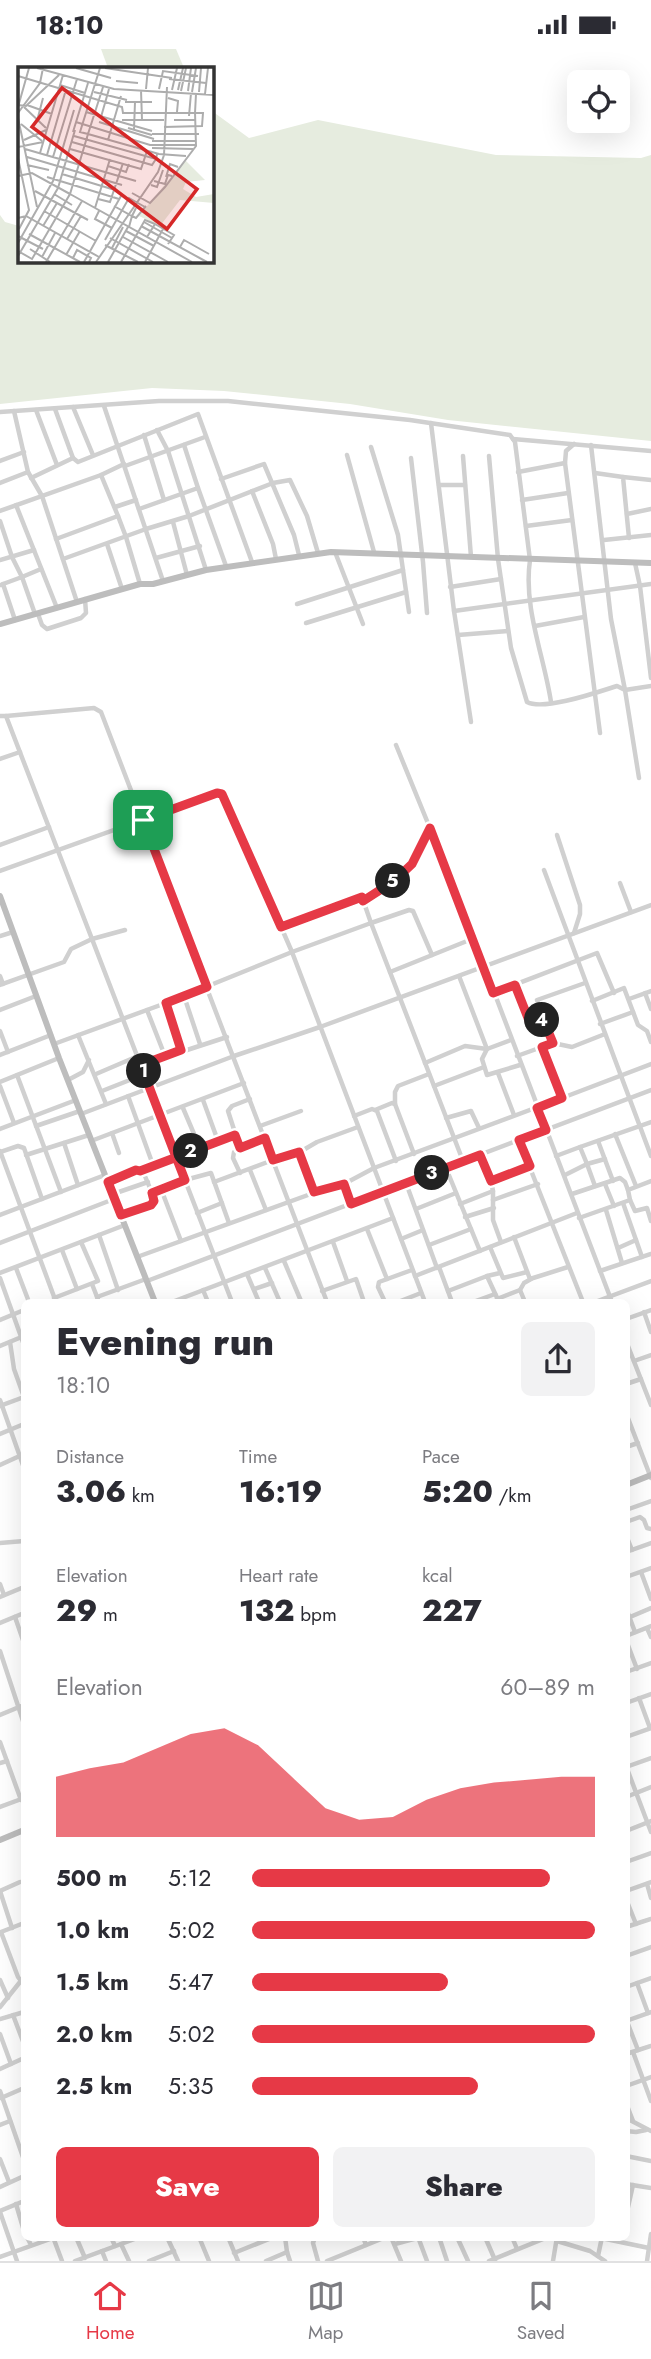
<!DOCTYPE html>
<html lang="en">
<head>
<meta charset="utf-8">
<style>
	:root { --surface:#fff; --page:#f2f2f3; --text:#2b2b33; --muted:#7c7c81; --line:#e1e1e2; --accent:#e63946 }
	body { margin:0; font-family:Jost,sans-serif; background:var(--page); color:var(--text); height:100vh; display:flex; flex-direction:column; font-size:26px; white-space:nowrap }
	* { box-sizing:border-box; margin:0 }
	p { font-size:23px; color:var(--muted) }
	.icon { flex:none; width:38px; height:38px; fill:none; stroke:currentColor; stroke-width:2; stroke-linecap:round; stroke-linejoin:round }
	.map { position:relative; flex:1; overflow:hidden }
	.details { position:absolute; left:21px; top:1250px; width:609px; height:942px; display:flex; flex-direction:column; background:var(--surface); border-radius:10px; box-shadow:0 7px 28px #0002 }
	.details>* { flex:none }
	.buttons { position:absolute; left:567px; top:21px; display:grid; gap:14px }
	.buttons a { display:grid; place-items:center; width:63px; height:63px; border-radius:10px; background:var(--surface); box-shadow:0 7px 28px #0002; font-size:35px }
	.pin { position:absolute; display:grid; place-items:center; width:60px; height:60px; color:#fff; margin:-30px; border-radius:14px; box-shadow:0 4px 10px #0006 }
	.km { position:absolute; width:35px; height:35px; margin:-18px; border-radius:50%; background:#222; color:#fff; font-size:19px; line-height:35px; text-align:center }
	.round { display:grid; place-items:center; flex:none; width:74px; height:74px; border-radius:10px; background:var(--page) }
	.head { display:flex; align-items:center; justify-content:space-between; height:119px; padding:0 35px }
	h1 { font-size:38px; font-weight:800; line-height:52px }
	.metrics { display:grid; grid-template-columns:repeat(3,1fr); gap:10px; height:119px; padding:7px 35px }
	.metrics div { display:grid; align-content:center }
	.metrics b { font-size:30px; font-weight:800 }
	.metrics small { font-size:19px; font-weight:400 }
	.metrics p { font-size:19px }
	.chart { height:196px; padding:14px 35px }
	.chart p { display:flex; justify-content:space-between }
	.chart svg { width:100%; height:126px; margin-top:7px; fill:var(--accent); opacity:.7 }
	.button { display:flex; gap:14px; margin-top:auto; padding:14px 35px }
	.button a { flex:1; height:80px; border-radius:10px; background:var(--accent); color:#fff; font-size:28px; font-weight:800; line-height:80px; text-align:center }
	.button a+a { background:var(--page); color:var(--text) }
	ul { padding:0 35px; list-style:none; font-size:23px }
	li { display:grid; grid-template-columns:112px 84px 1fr; align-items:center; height:52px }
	li i { height:18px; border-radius:9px; background:var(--accent) }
	.status { display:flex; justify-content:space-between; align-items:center; height:49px; padding:0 35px; background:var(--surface); direction:ltr }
	.status svg { height:19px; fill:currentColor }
	.tabs { display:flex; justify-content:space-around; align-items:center; height:98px; border-top:2px solid var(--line); background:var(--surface); font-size:19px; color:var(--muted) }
	.tabs a { display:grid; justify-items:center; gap:4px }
	.tabs .on { color:var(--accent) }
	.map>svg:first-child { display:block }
	.green { fill:#e6ecdf }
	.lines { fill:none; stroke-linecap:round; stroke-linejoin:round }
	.street { stroke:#d0d0d0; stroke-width:4.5 }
	.secondary { stroke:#bdbdbd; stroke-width:6 }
	.route-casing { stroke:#fff; stroke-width:14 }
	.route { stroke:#e63946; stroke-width:9 }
	.inset-road { fill:none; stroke:#adadad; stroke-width:2 }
	.view { fill:#d62828; fill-opacity:0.15; stroke:#d62828; stroke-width:3.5 }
	.inset-edge { fill:none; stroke:#333; stroke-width:3.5 }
</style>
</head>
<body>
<div class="status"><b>18:10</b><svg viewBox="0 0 49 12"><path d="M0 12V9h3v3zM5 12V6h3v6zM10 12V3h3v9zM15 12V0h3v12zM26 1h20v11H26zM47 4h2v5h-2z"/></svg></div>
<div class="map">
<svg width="651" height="2212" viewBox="0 0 651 2212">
	<rect width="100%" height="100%" fill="#fff"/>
	<g class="green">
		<polygon points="101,0 176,0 184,19 108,19"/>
		<polygon points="212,62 249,89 318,71 496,106 641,109 651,106 651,392 448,371 350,355 224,342 152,339 0,355 0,166 5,173 19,177 19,212 212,212"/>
	</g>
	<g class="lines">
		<g class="street">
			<polyline points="104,357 163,532"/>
			<polyline points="73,358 93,406"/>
			<polyline points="55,360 73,409 78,413 198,365 252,513"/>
			<polyline points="36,361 57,416"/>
			<polyline points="14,362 28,423 42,447 77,553"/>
			<path d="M0,363l159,-11h69l182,19 100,15 5,7 15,118c-7,47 14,96 21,142"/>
			<polyline points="431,374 454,562 651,535"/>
			<polyline points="157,381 168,402 206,521"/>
			<polyline points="144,386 164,451"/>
			<polyline points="513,390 651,402"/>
			<polyline points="574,395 566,402 565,414 600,684"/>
			<polyline points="184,396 198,439"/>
			<polyline points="591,396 611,570 625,641 651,637"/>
			<polyline points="371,398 398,486 409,563"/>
			<polyline points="347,406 374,503"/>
			<polyline points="463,407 471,508"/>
			<path d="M489,407l9,103 13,89 16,54c17,9 71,-10 90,-16l8,4 14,88"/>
			<polyline points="411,409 423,513 427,564"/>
			<polyline points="0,412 24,403"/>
			<polyline points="125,417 205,388"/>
			<polyline points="518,423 565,414"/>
			<polyline points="595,424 623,428 629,489"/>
			<polyline points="623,428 651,431"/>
			<polyline points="31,429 73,409"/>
			<polyline points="221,430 264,415 294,486 299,506"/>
			<polyline points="0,434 28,423"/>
			<polyline points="439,436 465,436"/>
			<polyline points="252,442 273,495 276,510"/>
			<polyline points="522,451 568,444"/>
			<polyline points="16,456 57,559"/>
			<polyline points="115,458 136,451"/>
			<polyline points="139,460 198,439 226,517"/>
			<polyline points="0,462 101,426 124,415"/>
			<polyline points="627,465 651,460"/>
			<polyline points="118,467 126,488 140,535"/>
			<polyline points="0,472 12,508 22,528 41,520"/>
			<polyline points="173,473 187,526"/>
			<polyline points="526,477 572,471"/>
			<polyline points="56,490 118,467 101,426"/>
			<polyline points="604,491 651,486"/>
			<polyline points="107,495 122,540"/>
			<polyline points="335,503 363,575"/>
			<polyline points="156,509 200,497"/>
			<polyline points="63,510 146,480 189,467 273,434 290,431 307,467 318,504"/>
			<polyline points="0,511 34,501"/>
			<polyline points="635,514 640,537 651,629"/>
			<polyline points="3,535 22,528 35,565"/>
			<polyline points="1,536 3,535 15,571"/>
			<polyline points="450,538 501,530"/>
			<polyline points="297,555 403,521"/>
			<polyline points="454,562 471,673"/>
			<polyline points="38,565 42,576 47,580 81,569 86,564 85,550"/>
			<polyline points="306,574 406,543"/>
			<polyline points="535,577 584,568"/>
			<polyline points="458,586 508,582"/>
			<polyline points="0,667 6,667 232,1253"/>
			<polyline points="6,667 94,659 101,663 327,1253"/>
			<polyline points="396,696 456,843 612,1253"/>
			<polyline points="0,710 20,703"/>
			<polyline points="557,786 580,856 580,865 574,884"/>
			<polyline points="0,796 49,778"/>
			<polyline points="544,821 651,1107"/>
			<polyline points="0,822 217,744 224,747 292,903 425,1253"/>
			<polyline points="620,834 631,863"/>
			<path d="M363,852c14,-10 41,-23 49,-37 7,-11 10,-24 18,-35"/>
			<polyline points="281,878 362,848 371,874 409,861 413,862 432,906"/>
			<polyline points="0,887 13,883"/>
			<polyline points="390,923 472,890"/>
			<polyline points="0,927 3,935"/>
			<polyline points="459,927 487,1000 482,1010 487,1026 520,1016"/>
			<polyline points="0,936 64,913 71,900 92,890 125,881"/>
			<polyline points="515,936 530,974 543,970"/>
			<polyline points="493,944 597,904 614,944"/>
			<polyline points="645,944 651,960"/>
			<polyline points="184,947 200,995"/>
			<polyline points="629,950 651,942"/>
			<polyline points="592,952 624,939 638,976 647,982 651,993"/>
			<polyline points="166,954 181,1001"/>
			<polyline points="0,961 36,947"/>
			<polyline points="147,961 165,1007"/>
			<polyline points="600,975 633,963"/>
			<polyline points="0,982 8,1003"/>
			<polyline points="78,986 106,1055"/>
			<polyline points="553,994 572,998 605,985"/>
			<polyline points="54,995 166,954 292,903 371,874 463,1112"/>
			<polyline points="542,998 553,994 537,951 585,934"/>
			<polyline points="0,1006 51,986"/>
			<polyline points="425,1014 465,997 487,1000 511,991"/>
			<polyline points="141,1016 227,988"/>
			<polyline points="498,1024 514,1066"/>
			<polyline points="96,1025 138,1007"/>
			<polyline points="17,1026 61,1143"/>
			<polyline points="68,1031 83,1023 89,1011"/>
			<polyline points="0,1033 59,1009"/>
			<polyline points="0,1037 14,1074"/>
			<polyline points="434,1037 484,1018"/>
			<polyline points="102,1042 145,1025"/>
			<polyline points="128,1047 153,1116"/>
			<polyline points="562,1049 651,1015"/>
			<polyline points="203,1051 218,1092"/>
			<polyline points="395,1055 395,1043 398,1037 429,1025"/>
			<polyline points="183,1059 200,1099"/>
			<polyline points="375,1061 392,1054 395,1055 414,1105"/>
			<polyline points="81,1065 234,1007 320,978 651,856"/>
			<polyline points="354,1067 372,1060 377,1062 396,1112"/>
			<polyline points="446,1069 471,1062 479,1079"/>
			<polyline points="36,1077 80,1062"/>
			<polyline points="260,1077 301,1062"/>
			<polyline points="0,1080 76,1051"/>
			<polyline points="112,1084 119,1104"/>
			<polyline points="615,1085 636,1137"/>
			<polyline points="519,1091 583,1253"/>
			<polyline points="91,1092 244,1034"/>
			<polyline points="598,1092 613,1132"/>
			<polyline points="64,1094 78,1136"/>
			<polyline points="580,1098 651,1073"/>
			<polyline points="240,1099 228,1062 232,1057 250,1050"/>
			<polyline points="0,1102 56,1253"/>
			<polyline points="0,1103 18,1097 24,1099 42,1150"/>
			<polyline points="299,1103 314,1143"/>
			<polyline points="26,1106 89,1086"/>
			<polyline points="480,1106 491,1132 493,1142 493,1171 501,1193"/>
			<polyline points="556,1107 580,1098 587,1115 605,1110"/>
			<polyline points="446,1119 480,1202"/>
			<polyline points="142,1120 152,1144 185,1131 211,1124 229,1174"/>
			<polyline points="250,1121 266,1161"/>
			<polyline points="240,1124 233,1109 234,1103 265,1089"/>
			<polyline points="565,1126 587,1115 595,1137"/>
			<polyline points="491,1132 530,1117"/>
			<polyline points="108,1133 235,1086"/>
			<polyline points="214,1133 273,1111 293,1107 317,1093 358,1078"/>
			<polyline points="406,1134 437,1219"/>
			<polyline points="344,1135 374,1119 562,1049 542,998 517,1007"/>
			<polyline points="605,1135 614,1157"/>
			<polyline points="161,1140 181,1192"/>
			<polyline points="113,1145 148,1133"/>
			<polyline points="572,1145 620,1129 625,1133 628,1141"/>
			<polyline points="493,1151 538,1135"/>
			<polyline points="630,1151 635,1162 647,1159 651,1172"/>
			<polyline points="623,1154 642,1208"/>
			<polyline points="460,1155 493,1142"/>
			<polyline points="416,1160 456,1144"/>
			<polyline points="606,1161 622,1214"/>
			<polyline points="197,1164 222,1154"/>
			<polyline points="0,1166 105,1126"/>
			<polyline points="121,1166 151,1156 154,1152 152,1144"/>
			<polyline points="465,1168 494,1159"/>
			<polyline points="579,1169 630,1151 628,1141 651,1132"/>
			<polyline points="367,1180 387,1230"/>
			<polyline points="99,1186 118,1241"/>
			<polyline points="514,1188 530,1230 568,1218"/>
			<polyline points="401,1190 423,1181"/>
			<polyline points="333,1193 347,1232"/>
			<polyline points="0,1194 114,1150"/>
			<polyline points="429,1196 471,1180"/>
			<polyline points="490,1198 503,1229 527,1223"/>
			<polyline points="618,1199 636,1191"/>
			<polyline points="62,1201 77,1240"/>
			<polyline points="137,1208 330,1138 344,1135 351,1155"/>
			<polyline points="284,1212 301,1252 298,1253"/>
			<polyline points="439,1218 452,1253"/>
			<polyline points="16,1219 29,1253"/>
			<polyline points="265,1219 280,1253"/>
			<polyline points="600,1222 651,1205"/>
			<polyline points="0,1224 125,1176"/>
			<polyline points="247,1225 259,1253"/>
			<polyline points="415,1227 577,1164"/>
			<polyline points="487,1227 500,1224"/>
			<polyline points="0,1229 24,1296"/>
			<polyline points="147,1232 651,1041"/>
			<polyline points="92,1235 99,1253"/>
			<polyline points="254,1240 272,1234"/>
			<polyline points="203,1241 208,1253"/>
			<polyline points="322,1242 356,1230 364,1253"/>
			<polyline points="448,1242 487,1227 499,1253"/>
			<polyline points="97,1248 146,1230"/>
			<polyline points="54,1249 98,1232 81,1193"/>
			<polyline points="497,1250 520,1241"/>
			<polyline points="172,1253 393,1169"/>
			<polyline points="385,1253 378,1238 379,1233 412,1221"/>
			<polyline points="398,1253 421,1244"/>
			<polyline points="473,1253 495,1245"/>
			<polyline points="525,1253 520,1241 524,1234 531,1230"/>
			<polyline points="595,1253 651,1232"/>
			<polyline points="644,1263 651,1283"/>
			<polyline points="626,1270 651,1261"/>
			<polyline points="0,1271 24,1261"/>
			<polyline points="626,1292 651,1356"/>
			<polyline points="0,1297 24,1287"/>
			<polyline points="634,1312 651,1306"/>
			<polyline points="626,1335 641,1330"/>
			<polyline points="0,1351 24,1419"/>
			<polyline points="0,1357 24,1348 14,1320 10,1293"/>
			<polyline points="626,1364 651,1429"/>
			<polyline points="0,1385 24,1375"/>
			<polyline points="626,1398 638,1394"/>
			<polyline points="0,1416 24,1405"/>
			<polyline points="626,1461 651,1452"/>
			<polyline points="626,1473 640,1468 644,1471 647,1479 651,1480"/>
			<polyline points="626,1486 632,1501"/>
			<polyline points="0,1494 24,1492"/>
			<polyline points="626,1503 651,1494"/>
			<polyline points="641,1523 651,1550"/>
			<polyline points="626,1528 651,1519"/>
			<polyline points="0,1535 4,1546"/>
			<polyline points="0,1548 24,1538"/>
			<polyline points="626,1559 635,1583"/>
			<polyline points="15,1568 24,1594"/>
			<polyline points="630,1568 651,1559"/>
			<polyline points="0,1574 24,1564"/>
			<polyline points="647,1579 651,1588"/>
			<polyline points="626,1587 651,1577"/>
			<polyline points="626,1591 637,1620"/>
			<polyline points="0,1602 24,1675"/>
			<polyline points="626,1623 651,1614"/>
			<polyline points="639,1649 650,1679"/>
			<polyline points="626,1654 651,1645"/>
			<polyline points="0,1666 24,1656"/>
			<polyline points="626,1688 651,1679"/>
			<polyline points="0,1693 21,1751"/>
			<polyline points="0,1714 7,1712"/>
			<polyline points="626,1717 651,1783"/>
			<polyline points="626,1718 651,1709"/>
			<polyline points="626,1748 651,1738"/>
			<polyline points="0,1758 24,1749"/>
			<polyline points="626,1782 651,1772"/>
			<polyline points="626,1813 651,1804"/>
			<polyline points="647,1835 651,1849"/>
			<polyline points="0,1842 12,1879"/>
			<polyline points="0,1842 20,1833"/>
			<polyline points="626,1842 651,1833"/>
			<polyline points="626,1850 636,1875"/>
			<polyline points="626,1878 651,1870"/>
			<polyline points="1,1883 18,1928 24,1936"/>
			<polyline points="1,1883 24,1874"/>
			<polyline points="626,1907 651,1898"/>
			<polyline points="0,1931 8,1949"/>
			<polyline points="637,1934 648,1964"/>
			<polyline points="626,1938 651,1929"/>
			<polyline points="0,1958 20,1933"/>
			<polyline points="13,1966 24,1995"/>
			<polyline points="0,1970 24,1963"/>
			<polyline points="626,1970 638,2001"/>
			<polyline points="626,1972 651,1963"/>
			<polyline points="0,1985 11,2015"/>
			<polyline points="633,2003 651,2052"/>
			<polyline points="626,2005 651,1997"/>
			<polyline points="0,2020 24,2009"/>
			<polyline points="626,2037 651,2028"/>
			<polyline points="0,2042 24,2111"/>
			<polyline points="1,2049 24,2039"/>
			<polyline points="626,2054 633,2072"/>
			<polyline points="626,2069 651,2082"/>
			<polyline points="0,2076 10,2072"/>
			<polyline points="626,2082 636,2083 646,2081"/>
			<polyline points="626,2107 651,2112"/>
			<polyline points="0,2110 9,2133"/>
			<polyline points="626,2135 651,2139"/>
			<polyline points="0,2138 24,2127"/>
			<polyline points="16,2155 24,2182"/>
			<polyline points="0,2162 24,2152"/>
			<polyline points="0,2163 17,2212"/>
			<polyline points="626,2167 633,2136"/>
			<polyline points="27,2188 31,2196"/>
			<polyline points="53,2188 62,2212"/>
			<polyline points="76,2188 85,2209"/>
			<polyline points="111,2188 115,2197"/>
			<polyline points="167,2188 178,2212"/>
			<polyline points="199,2188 209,2212"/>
			<polyline points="228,2188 238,2212"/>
			<polyline points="285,2188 287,2203 290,2212"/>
			<polyline points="315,2188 313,2194 318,2212"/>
			<polyline points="363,2188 366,2196"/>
			<polyline points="391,2188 401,2212"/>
			<polyline points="418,2188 427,2212"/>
			<polyline points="439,2188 447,2212"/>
			<polyline points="457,2188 468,2212"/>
			<polyline points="485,2188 495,2211"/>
			<polyline points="512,2188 517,2200"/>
			<polyline points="601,2189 649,2199"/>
			<polyline points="557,2192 590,2202 605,2212"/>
			<polyline points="121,2195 129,2212"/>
			<polyline points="395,2195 421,2188"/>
			<polyline points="102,2202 106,2212"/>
			<polyline points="234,2204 274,2188"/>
			<polyline points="598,2207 602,2188"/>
			<polyline points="0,2208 53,2189"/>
			<polyline points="75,2212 140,2188"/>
			<polyline points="149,2212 174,2202"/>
			<polyline points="266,2212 287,2203"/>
			<polyline points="327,2212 386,2188"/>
			<polyline points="489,2212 548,2188"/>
			<polyline points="553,2212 557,2188"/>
			<polyline points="647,2212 651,2185"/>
		</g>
		<g class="secondary">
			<polyline points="0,575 140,535 153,535 206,521 331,503 651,514"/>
			<polyline points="0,847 59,1009 155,1253"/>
			<polyline points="626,1436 651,1426"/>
			<polyline points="0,1791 24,1781"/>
		</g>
	</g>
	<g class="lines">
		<defs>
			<path id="route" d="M143,771l64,167 -41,16 15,47 -40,15c14,38 29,76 44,115l-33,13 2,8 -3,4 -30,10 -13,-33 28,-12 4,1 95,-36 5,13 25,-10 8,22 26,-8 15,40 30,-8 7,20 129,-49 11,26 39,-15 -11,-26 27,-10 -9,-22 25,-10 -20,-51 11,-4 -10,-24 -13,4 -15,-38 -22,8 -63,-165 -18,36 -18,17 -31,20 -1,-4 -81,30 -59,-133 -5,-1 -74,27"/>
		</defs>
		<use href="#route" class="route-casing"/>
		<use href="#route" class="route"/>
	</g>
	<g transform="translate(18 18)">
		<rect width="196" height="196" fill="#fff"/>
		<path d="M167,93l20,20 -19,2 -3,7 13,8 18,-3v9l-34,-3 -20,26 -21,-10z" fill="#e6ecdf"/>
		<path class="inset-road" d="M19,1l77,21 100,6M58,1l35,10M87,1l67,10M0,9l104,31 1,6h72l1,-19M151,12l37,4M98,14l22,2M42,18l25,8M85,20l-15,47 71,20 27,2M128,22l2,-21M141,22l4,-18 35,5M123,23l1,30M154,23l5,-22M160,23l5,-22M163,24l5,-23M170,24l3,-23M76,25l33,8M174,25l4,-24M181,25l2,-24M187,27l3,-26M150,31l10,3 -1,11M107,35h27M0,38l8,1 33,-31M9,38l25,9M0,40l11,-39M6,40l22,21M68,45l66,19M0,46l22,-30 3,-15M171,49l2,-23M83,50l8,-28M0,51l19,89M104,53h42M156,53h22M19,54l6,-23M58,55l74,23h46M81,55l55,17M3,57l21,17M146,60l38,-1 1,-13h-7M110,61l24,7M116,62l1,-27M55,65l15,-49M134,67h47M56,69l82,23 1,-5M6,73l22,-10M90,73l13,-44M134,74h44M54,75l80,23 4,-6M0,80l25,-5M134,81l41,1M7,82l111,32M52,82l71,20 6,-18M22,86l23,-78M29,88l18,-62M9,90l95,28M35,90l24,-78M0,91l11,52 -10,19M9,98l22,5M90,99l18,6 3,-8M44,107l53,16M0,109l14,-3 38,21M29,110l72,22M148,110l4,-13 8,3M136,114l11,3 3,-9 4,1M133,118l6,2 6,-17M17,124l53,29M114,126l18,10 15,-16 31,-41 -1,-34M36,127l18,11M52,127l122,68M80,132l12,3 13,-39M96,139l18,10 4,-8M77,141l15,-49M26,144l52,30M81,144l-4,8 17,9M0,151l8,-2 73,41M126,155l28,16M25,159l14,-23M123,159l66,36M111,160l3,-11 4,2 10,-12M108,164l28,15M11,167l51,28M0,169l25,13M105,170l45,25M129,170l8,-13 19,11 -6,9M92,171l43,24M49,172l14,-23M87,173l24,-42 16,9M0,176l35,-62 21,-71M87,178l33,17M162,180l4,-7 25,14M94,181l11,-21M12,182l20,13M0,184l14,8 38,-65 18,-60 -8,-2 20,-64M48,188l14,-24M0,189l40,-68 17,-58M24,190l13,-24M55,191l4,-8 14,8 -2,4M28,195l36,-61M66,195l37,-66M78,195l62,-90 6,-17 3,-68M90,195l20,-35M103,195l24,-42 10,4M127,195l18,-33"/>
		<path class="view" d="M44,21l135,101 -30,40 -135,-102z"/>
		<rect width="196" height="196" class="inset-edge"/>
	</g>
</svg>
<div class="buttons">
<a><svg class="icon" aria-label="locate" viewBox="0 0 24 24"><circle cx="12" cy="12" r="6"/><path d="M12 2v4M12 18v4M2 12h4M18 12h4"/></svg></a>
</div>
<div class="pin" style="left:143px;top:771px;background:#1e9e55"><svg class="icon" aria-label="arrive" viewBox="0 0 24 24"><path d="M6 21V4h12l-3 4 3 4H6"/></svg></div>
<b class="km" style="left:144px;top:1022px">1</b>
<b class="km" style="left:191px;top:1102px">2</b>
<b class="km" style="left:432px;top:1124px">3</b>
<b class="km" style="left:542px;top:971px">4</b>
<b class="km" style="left:393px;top:832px">5</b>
<section class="details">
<div class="head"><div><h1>Evening run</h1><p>18:10</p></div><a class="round"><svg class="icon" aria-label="share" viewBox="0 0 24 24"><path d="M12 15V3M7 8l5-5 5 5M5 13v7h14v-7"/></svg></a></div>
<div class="metrics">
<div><p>Distance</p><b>3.06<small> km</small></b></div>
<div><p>Time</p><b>16:19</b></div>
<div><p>Pace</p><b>5:20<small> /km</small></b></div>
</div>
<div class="metrics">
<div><p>Elevation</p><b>29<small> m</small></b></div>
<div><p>Heart rate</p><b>132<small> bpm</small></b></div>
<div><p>kcal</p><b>227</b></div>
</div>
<div class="chart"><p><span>Elevation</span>60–89 m</p>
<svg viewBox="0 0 160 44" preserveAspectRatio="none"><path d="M0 44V23L10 20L20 18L30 13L40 8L50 6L60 12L70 23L80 34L90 38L100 37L110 31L120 27L130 25L140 24L150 23L160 23V44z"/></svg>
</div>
<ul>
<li><b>500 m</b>5:12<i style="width:87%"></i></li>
<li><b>1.0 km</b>5:02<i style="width:100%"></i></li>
<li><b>1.5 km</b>5:47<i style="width:57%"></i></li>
<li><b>2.0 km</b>5:02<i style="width:100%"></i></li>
<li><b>2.5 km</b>5:35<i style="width:66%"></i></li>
</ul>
<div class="button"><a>Save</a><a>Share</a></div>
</section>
</div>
<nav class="tabs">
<a class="on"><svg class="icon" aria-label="home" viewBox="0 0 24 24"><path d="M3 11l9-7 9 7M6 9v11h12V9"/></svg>Home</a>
<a><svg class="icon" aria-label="map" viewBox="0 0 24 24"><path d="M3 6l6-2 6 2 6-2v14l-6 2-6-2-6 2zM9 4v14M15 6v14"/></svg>Map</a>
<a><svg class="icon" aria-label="saved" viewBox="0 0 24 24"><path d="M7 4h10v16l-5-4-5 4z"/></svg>Saved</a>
</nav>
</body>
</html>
